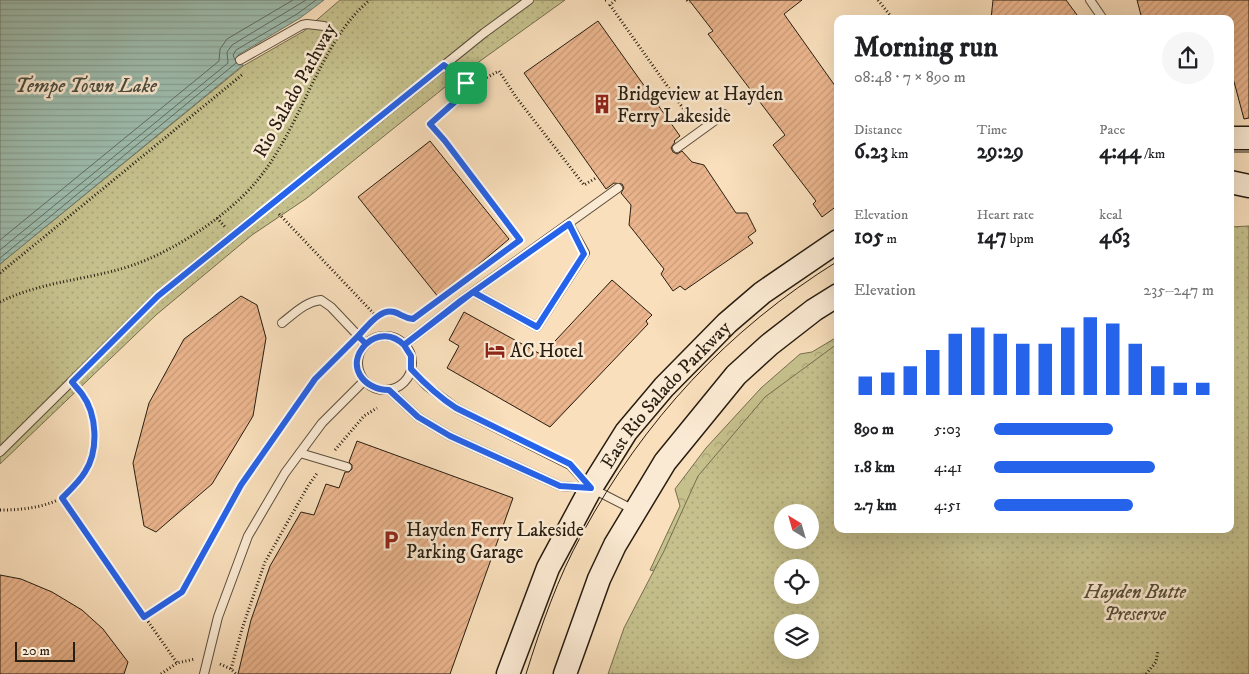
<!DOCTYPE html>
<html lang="en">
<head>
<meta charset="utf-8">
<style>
	:root { --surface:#fff; --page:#f6f6f6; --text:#202124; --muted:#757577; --accent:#2563eb }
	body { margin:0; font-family:"IM FELL DW Pica",serif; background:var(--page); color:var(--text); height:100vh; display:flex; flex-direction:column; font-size:19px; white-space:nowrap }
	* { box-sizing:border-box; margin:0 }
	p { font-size:16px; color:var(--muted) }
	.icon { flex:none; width:28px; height:28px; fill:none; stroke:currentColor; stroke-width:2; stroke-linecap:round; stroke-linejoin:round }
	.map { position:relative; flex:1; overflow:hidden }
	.panel { position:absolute; left:834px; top:15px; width:400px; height:518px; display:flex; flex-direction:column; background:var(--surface); border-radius:10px; box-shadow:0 5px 20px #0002 }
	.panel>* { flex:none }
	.needle { width:32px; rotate:323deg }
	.fabs { position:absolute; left:774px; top:504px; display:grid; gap:10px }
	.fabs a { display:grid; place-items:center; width:45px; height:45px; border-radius:50%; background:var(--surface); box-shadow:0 5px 20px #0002; font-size:25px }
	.scale { position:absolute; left:15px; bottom:12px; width:60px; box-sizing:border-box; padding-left:5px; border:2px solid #271d11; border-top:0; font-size:14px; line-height:18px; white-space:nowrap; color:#271d11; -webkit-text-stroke:4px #fbead3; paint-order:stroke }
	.pin { position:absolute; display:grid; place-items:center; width:42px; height:42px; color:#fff; margin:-21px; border-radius:10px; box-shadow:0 2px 8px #0006 }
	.round { display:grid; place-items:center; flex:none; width:52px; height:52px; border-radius:26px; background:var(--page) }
	.summary { display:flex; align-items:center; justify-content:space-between; height:85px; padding:0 20px }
	h1 { font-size:28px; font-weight:700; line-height:38px }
	.metrics { display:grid; grid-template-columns:repeat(3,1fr); gap:8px; height:85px; padding:5px 20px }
	.metrics div { display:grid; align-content:center }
	.metrics b { font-size:21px; font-weight:700 }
	.metrics small { font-size:14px; font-weight:400 }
	.metrics p { font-size:14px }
	.chart { height:140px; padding:10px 20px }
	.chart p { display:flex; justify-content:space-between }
	.chart svg { width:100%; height:90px; margin-top:5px; stroke:var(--accent); stroke-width:6 }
	ul { padding:0 20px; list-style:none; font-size:16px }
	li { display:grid; grid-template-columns:80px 60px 1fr; align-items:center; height:38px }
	li i { height:12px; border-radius:6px; background:var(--accent) }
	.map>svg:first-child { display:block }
	.forest { fill:url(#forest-crowns); stroke:#766e4e }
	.park { fill:url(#park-dots); stroke:#766e4e; fill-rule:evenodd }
	.water { fill:url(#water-rules); stroke:#6e7d6f }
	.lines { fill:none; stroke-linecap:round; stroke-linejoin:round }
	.shore { stroke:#626d60; stroke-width:1 }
	.building { fill:url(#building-hatch); stroke:#271d11 }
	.lane-casing { stroke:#5c4e3c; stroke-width:10 }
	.secondary-casing { stroke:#271d11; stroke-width:25 }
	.path { stroke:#271d11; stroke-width:3; stroke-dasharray:1 2.5; stroke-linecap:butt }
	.lane { stroke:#fbead3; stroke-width:8 }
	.secondary { stroke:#fbead3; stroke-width:22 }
	.tram { stroke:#271d11; stroke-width:1 }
	.route-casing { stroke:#fff; stroke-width:10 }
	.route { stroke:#2563eb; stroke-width:6 }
	.labels { text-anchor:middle; stroke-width:5; stroke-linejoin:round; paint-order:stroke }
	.street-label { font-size:19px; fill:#271d11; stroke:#fbead3 }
	.poi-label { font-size:19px; fill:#271d11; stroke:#fbead3; text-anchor:start }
	.park-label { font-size:19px; font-style:italic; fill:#564e36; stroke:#fbead3 }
	.water-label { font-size:20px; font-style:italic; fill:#4b4d40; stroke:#fbead3 }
</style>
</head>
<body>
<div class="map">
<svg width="1249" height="674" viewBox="0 0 1249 674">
	<defs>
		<pattern id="forest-crowns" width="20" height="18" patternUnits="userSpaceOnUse" patternTransform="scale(1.25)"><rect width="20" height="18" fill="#c5c08c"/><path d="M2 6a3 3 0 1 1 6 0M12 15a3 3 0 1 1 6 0" fill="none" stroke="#a9a578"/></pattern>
		<pattern id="park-dots" width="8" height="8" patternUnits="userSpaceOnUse" patternTransform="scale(1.25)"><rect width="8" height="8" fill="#c5c08c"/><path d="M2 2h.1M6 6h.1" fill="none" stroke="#a9a578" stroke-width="1.8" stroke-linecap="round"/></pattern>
		<pattern id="water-rules" width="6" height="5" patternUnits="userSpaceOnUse" patternTransform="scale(1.25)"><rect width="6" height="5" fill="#9ebdae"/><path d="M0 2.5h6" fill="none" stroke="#88a295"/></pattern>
		<pattern id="building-hatch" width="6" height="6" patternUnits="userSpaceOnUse" patternTransform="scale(1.25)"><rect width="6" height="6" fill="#ebb58d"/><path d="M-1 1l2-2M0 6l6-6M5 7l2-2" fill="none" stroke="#ca9b79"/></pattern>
	</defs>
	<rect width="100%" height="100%" fill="#f9dfbc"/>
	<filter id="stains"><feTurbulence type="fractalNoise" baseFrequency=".004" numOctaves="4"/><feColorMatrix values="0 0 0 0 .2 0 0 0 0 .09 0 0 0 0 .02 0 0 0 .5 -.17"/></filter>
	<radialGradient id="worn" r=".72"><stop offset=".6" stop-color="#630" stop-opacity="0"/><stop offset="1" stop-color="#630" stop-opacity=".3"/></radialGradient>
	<polygon class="forest" points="837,337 837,400 659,572 650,570 680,506 675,489 706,448 761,388 800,354 812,352"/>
	<g class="park">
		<polygon points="340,0 565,0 455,79 307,198 252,235 156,315 0,464 0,264 243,66 304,31"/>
		<path d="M1249,226v448h-641l16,-46 40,-77 34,-75 67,-79 72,-53 1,185h392v-302zM782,512h28v28h-28zM782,568h28v27h-28zM782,622h28v28h-28z"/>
	</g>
	<polygon class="water" points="0,0 324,0 300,18 238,55 243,65 0,264"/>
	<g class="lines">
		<g class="shore">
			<polyline points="235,60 233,55 236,50 297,14 316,0"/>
			<polyline points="0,240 219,61 220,49 227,39 293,0"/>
			<polyline points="0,250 228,63 227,52 232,45 306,0"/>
			<polyline points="0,258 236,63"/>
		</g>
	</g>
	<g class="building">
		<polygon points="689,0 802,0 784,14 838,90 838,205 822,217 813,204 816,201 773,145 785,135 708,34 713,31"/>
		<polygon points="993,0 1066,0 1080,19 991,19"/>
		<polygon points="1137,0 1249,0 1249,118 1244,119 1233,78 1230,79 1230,19 1142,19"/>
		<polygon points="598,21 680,136 674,141 675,142 671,148 673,152 677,154 682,151 692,162 704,165 736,213 747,213 756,231 748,237 753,243 685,290 680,286 673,291 661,274 664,269 629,225 631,205 621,193 624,188 622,184 614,183 606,189 524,73"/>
		<polygon points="430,141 509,239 439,298 358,197"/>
		<polygon points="612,280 652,315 646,321 648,324 550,427 447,368 459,346 449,340 464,312 542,355"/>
		<polygon points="241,296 257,305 266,338 253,416 212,484 156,532 144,526 133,463 149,403 184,339"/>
		<polygon points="357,441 513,498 450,674 238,674 251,620 270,566 301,512 314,515 326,484 339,488 345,472 349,472 352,469 352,465 349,462"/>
		<polygon points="0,575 21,579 52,592 82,610 103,629 128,662 124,674 0,674"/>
	</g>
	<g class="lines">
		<defs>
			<g id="lane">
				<polyline points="1090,0 1103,19"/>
				<polyline points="240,60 302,25 307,24 324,26"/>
				<polyline points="677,148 724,114"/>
				<polyline points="473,292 537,327 585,253 569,224"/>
				<path d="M282,323c13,-10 23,-21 39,-23l10,7 35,37"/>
				<circle cx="385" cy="363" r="27"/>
				<polyline points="404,345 459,302 618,188"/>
				<polyline points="411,369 427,386 456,408 570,465 591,488 634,510"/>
				<polyline points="389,390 418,417 450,436 560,486 588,488"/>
				<polyline points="0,452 158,296 484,33 529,0"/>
				<polyline points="300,453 347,467"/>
				<polyline points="204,674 218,617 248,536 285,473 322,423 364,381"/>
			</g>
			<g id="secondary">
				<polyline points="1230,138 1249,138"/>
				<polyline points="1230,182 1249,186"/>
				<path id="s1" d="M508,674l40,-106 43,-80 35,-56 38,-45 63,-64 35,-30 76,-52"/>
				<polyline points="565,674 599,579 615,545 665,462 736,375 769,345 814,310 838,295"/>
			</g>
		</defs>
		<use href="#lane" class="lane-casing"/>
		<use href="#secondary" class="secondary-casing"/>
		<g class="path">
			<polyline points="605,0 607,0"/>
			<polyline points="615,0 610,5 692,121"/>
			<polyline points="687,0 689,3"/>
			<polyline points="878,0 893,19"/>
			<polyline points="454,73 466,83 475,80 478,82 499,71 516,97 584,185 596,178"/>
			<polyline points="466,83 467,91 430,124 445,141 516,232 519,241"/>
			<polyline points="279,214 377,317"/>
			<polyline points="217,218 225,227"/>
			<polyline points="0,273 243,74"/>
			<path d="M0,302c36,-18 74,-21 113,-31 48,-11 111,-51 143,-89 25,-30 41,-67 58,-102 15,-29 30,-59 56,-80"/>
			<path d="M367,327c7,-7 16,-18 27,-15 7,2 11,6 19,7l3,-2"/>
			<polyline points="335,450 364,416 377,408"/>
			<polyline points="62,498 177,663"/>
			<path d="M0,510c21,0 41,-2 60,-11 33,-18 41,-63 27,-95 -2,-4 -4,-9 -7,-13"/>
			<polyline points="144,617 182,592 241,485 315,379 348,345"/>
			<polyline points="220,664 231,669 236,674"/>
			<polyline points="231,669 242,629 265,562 308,486 318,472"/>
			<polyline points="161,674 177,663 195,659"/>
			<polyline points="1146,674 1156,662 1158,651"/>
		</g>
		<use href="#lane" class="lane"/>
		<use href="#secondary" class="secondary"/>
		<g class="tram">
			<polyline points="1230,152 1249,152"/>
			<path d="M526,674c15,-48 32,-97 56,-140 62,-114 145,-204 256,-273"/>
		</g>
	</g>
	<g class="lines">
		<defs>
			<path id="route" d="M466,83l-22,-18 -286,231 -86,86c3,4 7,8 10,12 15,20 17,56 3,78 -6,10 -15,18 -23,26l82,119 38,-25 59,-107 74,-106 43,-43 8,8c-21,21 -3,46 23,46l29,27 32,19 110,50 31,2 -21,-24 -114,-56c-17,-11 -31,-24 -45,-39v-13l-7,-11 55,-43 110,-78 15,30 -47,73 -64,-35 -69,53c-11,-11 -26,-12 -38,-1l-8,-8c9,-9 22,-28 36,-24 7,2 10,6 19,7l107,-79 -75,-99 -15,-17 37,-33 -1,-8"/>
		</defs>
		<use href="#route" class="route-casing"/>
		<use href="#route" class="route"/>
	</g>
	<defs>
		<symbol id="building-bare" viewBox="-9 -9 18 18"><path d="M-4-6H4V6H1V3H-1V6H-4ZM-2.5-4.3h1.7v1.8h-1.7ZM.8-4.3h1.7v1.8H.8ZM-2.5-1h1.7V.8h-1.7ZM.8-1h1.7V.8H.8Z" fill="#8f2418" stroke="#fbead3" stroke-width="2.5" paint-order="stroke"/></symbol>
		<symbol id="hotel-bare" viewBox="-9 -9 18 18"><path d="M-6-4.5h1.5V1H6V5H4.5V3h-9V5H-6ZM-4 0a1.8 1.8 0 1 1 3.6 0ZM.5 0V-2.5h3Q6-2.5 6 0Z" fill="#8f2418" stroke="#fbead3" stroke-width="2.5" paint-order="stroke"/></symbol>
		<symbol id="parking-bare" viewBox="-9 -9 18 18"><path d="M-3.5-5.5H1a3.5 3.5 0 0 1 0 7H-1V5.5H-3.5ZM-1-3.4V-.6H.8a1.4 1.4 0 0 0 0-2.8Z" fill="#8f2418" stroke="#fbead3" stroke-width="2.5" paint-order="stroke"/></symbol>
	</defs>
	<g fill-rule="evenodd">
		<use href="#building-bare" x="588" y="90" width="28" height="28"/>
		<use href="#hotel-bare" x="481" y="336" width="28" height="28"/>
		<use href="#parking-bare" x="377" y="526" width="28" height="28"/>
	</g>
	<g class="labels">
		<g class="street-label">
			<text transform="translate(294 90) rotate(-61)" y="7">Rio Salado Pathway</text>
			<text dy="7" stroke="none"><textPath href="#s1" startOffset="324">East Rio Salado Parkway</textPath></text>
		</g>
		<g class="poi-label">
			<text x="617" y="100">Bridgeview at Hayden<tspan x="617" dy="22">Ferry Lakeside</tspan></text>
			<text x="510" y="357">AC Hotel</text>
			<text x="406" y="536">Hayden Ferry Lakeside<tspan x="406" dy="22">Parking Garage</tspan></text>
		</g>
		<g class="park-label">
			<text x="1135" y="598">Hayden Butte<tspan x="1135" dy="22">Preserve</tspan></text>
		</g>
		<g class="water-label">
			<text x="86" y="92">Tempe Town Lake</text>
		</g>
	</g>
	<rect width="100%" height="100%" filter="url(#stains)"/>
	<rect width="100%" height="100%" fill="url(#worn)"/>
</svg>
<div class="fabs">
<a><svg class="needle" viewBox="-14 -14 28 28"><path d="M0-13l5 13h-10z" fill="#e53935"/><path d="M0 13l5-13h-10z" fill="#757577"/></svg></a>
<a><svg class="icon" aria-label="locate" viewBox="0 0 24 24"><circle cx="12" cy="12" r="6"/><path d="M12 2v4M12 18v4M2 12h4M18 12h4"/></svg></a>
<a><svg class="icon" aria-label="layers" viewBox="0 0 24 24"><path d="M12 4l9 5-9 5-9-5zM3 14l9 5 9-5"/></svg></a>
</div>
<div class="scale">20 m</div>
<div class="pin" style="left:466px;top:83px;background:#1e9e55"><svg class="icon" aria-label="arrive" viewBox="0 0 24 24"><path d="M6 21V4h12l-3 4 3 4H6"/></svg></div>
<section class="panel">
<div class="summary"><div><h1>Morning run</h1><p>08:48 · 7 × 890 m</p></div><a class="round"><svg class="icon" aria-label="share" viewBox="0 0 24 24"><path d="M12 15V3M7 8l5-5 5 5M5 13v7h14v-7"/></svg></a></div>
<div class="metrics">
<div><p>Distance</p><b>6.23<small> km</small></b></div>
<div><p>Time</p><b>29:29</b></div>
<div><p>Pace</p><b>4:44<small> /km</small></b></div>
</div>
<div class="metrics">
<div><p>Elevation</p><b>105<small> m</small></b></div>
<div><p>Heart rate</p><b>147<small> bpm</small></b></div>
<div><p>kcal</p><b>463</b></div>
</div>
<div class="chart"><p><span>Elevation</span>235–247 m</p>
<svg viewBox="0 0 160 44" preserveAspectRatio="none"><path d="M5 44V35M15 44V33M25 44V30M35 44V22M45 44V14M55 44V11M65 44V14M75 44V19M85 44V19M95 44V11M105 44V6M115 44V9M125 44V19M135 44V30M145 44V38M155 44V38"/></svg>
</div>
<ul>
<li><b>890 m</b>5:03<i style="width:54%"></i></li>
<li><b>1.8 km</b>4:41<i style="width:73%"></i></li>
<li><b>2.7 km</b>4:51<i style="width:63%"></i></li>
</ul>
</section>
</div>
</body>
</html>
